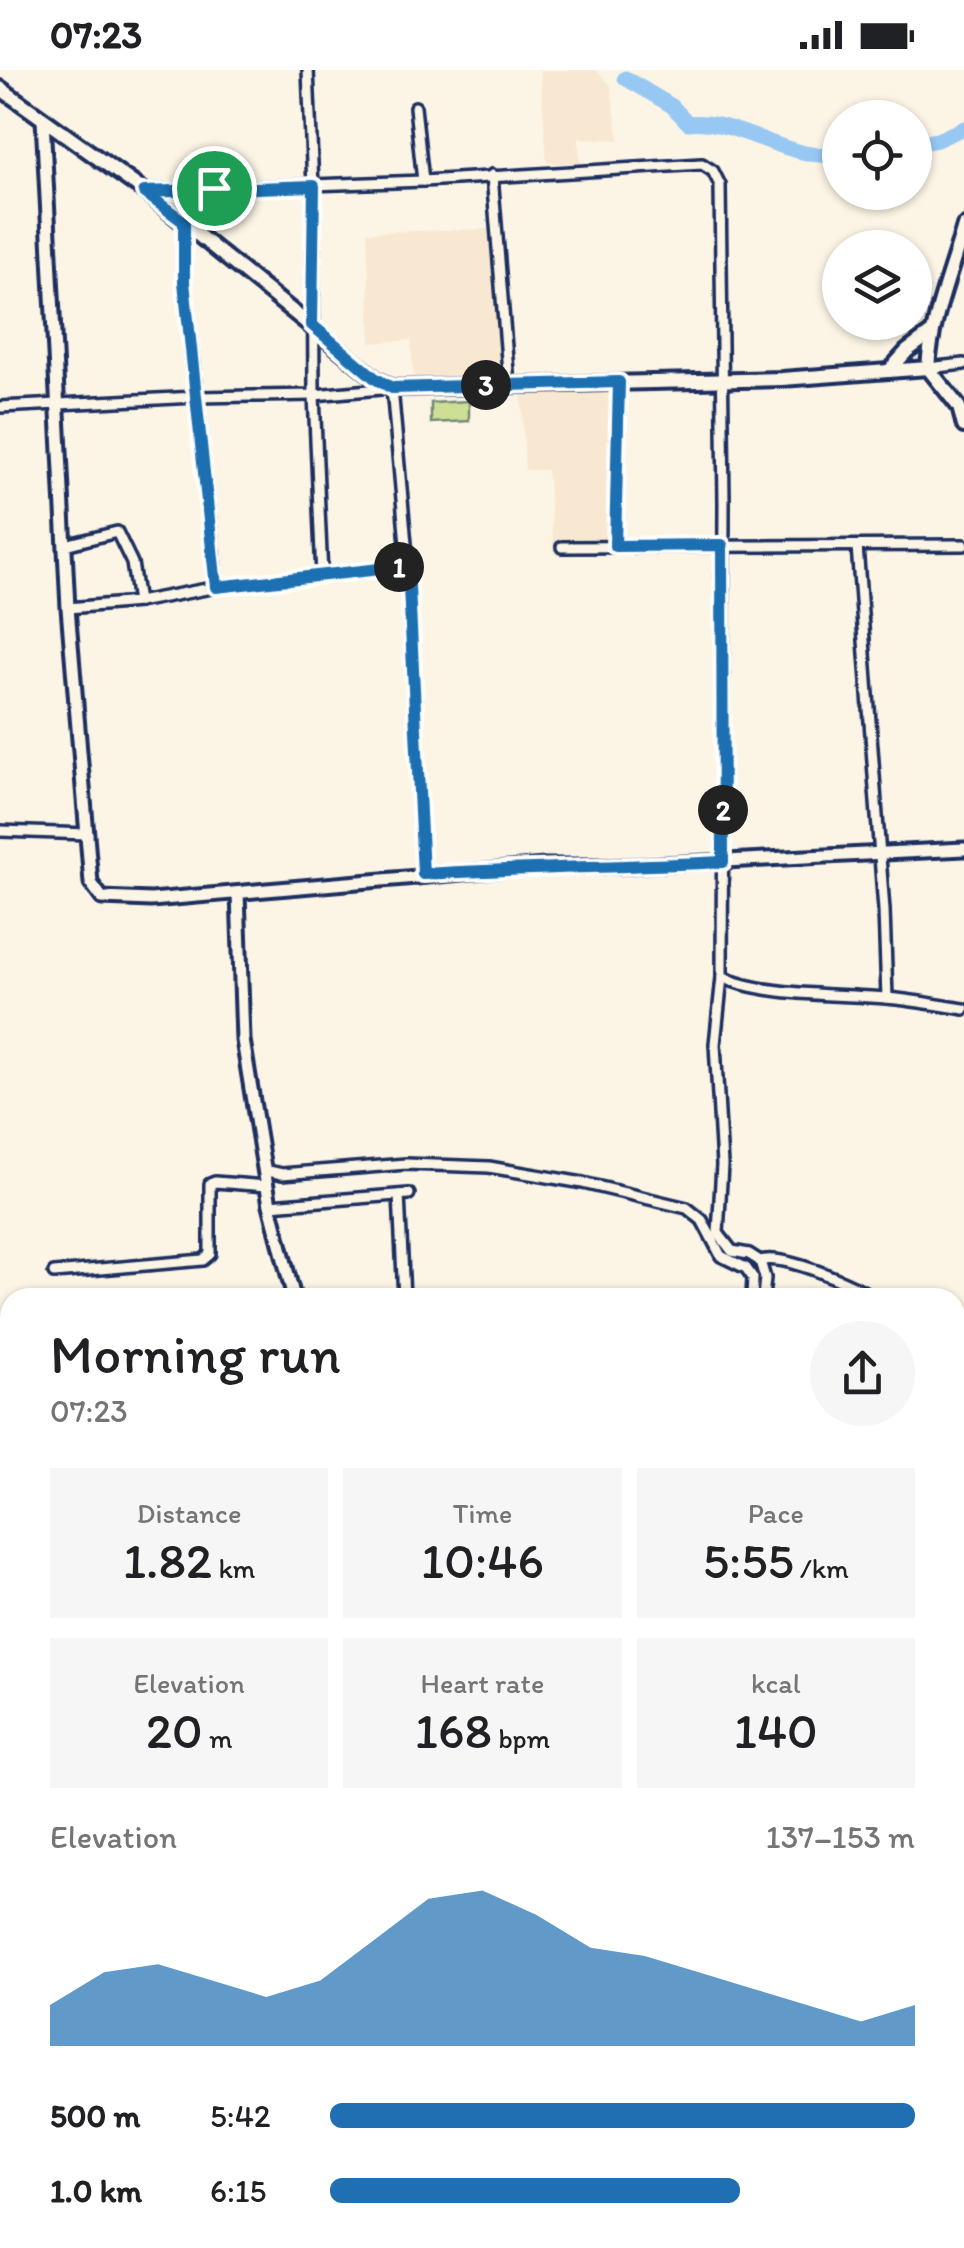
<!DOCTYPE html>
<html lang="en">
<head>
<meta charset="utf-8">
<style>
	:root { --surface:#fff; --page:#f6f6f6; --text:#202124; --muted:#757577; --accent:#1f6fb2 }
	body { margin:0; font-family:Itim,sans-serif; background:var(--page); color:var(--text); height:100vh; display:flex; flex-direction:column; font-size:38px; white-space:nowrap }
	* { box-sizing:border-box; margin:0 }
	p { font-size:32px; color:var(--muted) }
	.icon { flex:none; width:55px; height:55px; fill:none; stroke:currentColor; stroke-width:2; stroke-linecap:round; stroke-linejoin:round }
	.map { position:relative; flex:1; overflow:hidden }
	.sheet { position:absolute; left:0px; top:1218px; width:965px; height:962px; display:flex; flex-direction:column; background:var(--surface); border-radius:30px 30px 0 0; box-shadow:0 2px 8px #0004 }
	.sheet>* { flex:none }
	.buttons { position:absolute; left:822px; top:30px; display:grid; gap:20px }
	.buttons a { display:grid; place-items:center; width:110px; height:110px; border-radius:50%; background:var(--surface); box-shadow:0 2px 8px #0004; font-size:50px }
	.pin { position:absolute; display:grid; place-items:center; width:85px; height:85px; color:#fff; margin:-42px; border:5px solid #fff; border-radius:50%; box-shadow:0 2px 10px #0007 }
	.km { position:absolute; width:50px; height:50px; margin:-25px; border-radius:50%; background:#222; color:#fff; font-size:28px; line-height:50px; text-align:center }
	.round { display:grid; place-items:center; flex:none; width:105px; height:105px; border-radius:52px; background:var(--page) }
	.overview { display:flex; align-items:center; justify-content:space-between; height:170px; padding:0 50px }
	h1 { font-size:55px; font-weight:600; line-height:75px }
	.stats { display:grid; grid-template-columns:repeat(3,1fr); gap:15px; height:170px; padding:10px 50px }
	.stats div { display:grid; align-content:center; border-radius:0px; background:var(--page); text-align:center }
	.stats b { font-size:50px; font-weight:600 }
	.stats small { font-size:28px; font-weight:400 }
	.stats p { font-size:28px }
	.chart { height:280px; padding:20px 50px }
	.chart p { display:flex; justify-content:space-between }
	.chart svg { width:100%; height:180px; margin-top:10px; fill:var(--accent); opacity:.7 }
	ul { padding:0 50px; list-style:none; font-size:32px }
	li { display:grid; grid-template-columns:160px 120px 1fr; align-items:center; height:75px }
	li i { height:25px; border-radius:12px; background:var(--accent) }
	.status { display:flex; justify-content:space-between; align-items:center; height:70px; padding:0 50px; background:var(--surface); direction:ltr }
	.status svg { height:28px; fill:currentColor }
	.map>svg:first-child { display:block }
	.built { fill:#f9e8d1 }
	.green { fill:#ccdf94; stroke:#748779; stroke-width:2.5 }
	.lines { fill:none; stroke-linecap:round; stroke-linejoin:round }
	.river { stroke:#97c8f3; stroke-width:15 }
	.minor-casing { stroke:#1b2f5e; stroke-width:16 }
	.tertiary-casing { stroke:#1b2f5e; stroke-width:19 }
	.secondary-casing { stroke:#1b2f5e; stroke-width:20 }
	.minor { stroke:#fcf5e5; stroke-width:9 }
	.tertiary { stroke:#fcf5e5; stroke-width:11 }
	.secondary { stroke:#fcf5e5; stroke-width:12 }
	.route-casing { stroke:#fff; stroke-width:20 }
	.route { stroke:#1f6fb2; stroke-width:12 }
</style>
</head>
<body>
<div class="status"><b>07:23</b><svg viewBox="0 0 49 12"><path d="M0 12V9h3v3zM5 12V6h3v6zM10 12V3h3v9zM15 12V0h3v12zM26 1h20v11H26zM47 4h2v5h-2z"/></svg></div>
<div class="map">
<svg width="964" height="2178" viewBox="0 0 964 2178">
	<rect width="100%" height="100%" fill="#fcf5e5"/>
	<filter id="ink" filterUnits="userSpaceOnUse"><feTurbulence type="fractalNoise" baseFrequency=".01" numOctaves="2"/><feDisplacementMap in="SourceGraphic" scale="20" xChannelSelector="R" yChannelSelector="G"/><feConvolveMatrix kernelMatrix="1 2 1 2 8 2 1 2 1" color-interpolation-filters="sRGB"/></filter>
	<g filter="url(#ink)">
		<g class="built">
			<polygon points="540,0 596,0 611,15 619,70 579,68 580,93 547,93"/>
			<polygon points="493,159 503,310 414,311 411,270 371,273 367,162"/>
			<polygon points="624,318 624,483 554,484 547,400 525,400 521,322"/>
		</g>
		<polygon class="green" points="469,331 469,351 431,353 431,333"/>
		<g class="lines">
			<g class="river">
				<path d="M625,8l47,28 16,17c50,-5 97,38 152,32"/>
				<polyline points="915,74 937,70 964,58"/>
				<polyline points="219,2170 225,2178"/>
				<polyline points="52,2178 55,2170"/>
			</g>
			<defs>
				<g id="minor">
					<polyline points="308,0 313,116 314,325 322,506"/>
					<polyline points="415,37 423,111"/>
					<polyline points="492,105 509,314"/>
					<polyline points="144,121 423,111 702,94 713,101 720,115 724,433 722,907 715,974 722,1095 718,1163 732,1181 749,1184 760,1191 765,1208 763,1228"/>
					<polyline points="184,152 184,212 217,517"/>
					<polyline points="928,298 964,294"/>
					<polyline points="0,337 196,327 314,325 392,318 408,496 423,804"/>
					<polyline points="65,475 117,462 132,493 138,532"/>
					<polyline points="615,475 619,312"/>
					<polyline points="857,476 884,840 887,928"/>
					<polyline points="562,477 964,475"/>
					<polyline points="68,538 138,532 217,517 408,496"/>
					<polyline points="0,761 88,764"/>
					<path d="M722,907c40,19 118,17 164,21 26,2 52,7 78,11"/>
					<polyline points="264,1100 282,1104 406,1094 489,1097 583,1113 687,1138 702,1150 721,1186 746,1198 753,1208 752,1228"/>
					<polyline points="399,1125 404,1228"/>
					<polyline points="270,1135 409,1124"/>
					<path d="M760,1191c22,-8 94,23 114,37"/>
					<polyline points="54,1203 203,1190 210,1184 210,1114 215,1112 267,1116"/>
					<polyline points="955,1257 964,1260"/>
					<polyline points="955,1689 964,1737"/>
				</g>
				<g id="tertiary">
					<polyline points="43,49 68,538 91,813 102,828 151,830 544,796 627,796 964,779"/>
					<polyline points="238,823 243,970 270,1135 294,1228"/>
					<polyline points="955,2009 964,2004"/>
					<polyline points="385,2178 387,2170"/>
				</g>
				<g id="secondary">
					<polyline points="0,18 144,121 376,309 392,318 782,309 928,298"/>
					<path d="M964,156c-13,47 -33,93 -36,142l31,39 5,19"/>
					<polyline points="889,301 907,281 930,264"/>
				</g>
			</defs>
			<use href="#minor" class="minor-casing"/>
			<use href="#tertiary" class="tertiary-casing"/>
			<use href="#secondary" class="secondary-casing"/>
			<use href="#minor" class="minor"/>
			<use href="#tertiary" class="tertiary"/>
			<use href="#secondary" class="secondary"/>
		</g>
	</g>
	<g class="lines" filter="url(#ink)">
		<defs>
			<path id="route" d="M314,116l-2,139 64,54 16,9 227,-6 -4,164 107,-1 1,317c-100,5 -200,6 -300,12l-15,-308 -192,21 -32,-305v-60l-40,-30z"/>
		</defs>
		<use href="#route" class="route-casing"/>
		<use href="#route" class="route"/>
	</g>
</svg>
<div class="buttons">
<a><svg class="icon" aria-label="locate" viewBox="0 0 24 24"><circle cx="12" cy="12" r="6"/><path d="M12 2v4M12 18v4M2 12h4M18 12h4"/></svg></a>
<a><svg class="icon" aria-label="layers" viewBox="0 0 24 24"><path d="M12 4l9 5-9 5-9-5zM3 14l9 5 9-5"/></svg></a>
</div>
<div class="pin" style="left:214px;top:118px;background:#1e9e55"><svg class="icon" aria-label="arrive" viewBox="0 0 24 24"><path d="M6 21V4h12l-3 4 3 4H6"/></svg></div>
<b class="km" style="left:399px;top:497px">1</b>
<b class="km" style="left:723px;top:740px">2</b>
<b class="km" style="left:486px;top:315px">3</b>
<section class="sheet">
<div class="overview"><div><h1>Morning run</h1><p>07:23</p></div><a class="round"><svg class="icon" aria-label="share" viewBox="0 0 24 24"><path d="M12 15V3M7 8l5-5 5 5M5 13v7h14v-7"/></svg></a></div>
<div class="stats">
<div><p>Distance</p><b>1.82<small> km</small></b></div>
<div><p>Time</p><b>10:46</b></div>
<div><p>Pace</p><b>5:55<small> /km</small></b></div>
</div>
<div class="stats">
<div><p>Elevation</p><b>20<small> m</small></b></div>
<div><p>Heart rate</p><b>168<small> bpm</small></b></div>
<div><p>kcal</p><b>140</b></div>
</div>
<div class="chart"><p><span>Elevation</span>137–153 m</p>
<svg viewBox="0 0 160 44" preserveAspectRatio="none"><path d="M0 44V34L10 26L20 24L30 28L40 32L50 28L60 18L70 8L80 6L90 12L100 20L110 22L120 26L130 30L140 34L150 38L160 34V44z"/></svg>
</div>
<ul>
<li><b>500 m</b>5:42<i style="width:100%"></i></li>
<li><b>1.0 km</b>6:15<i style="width:70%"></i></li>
</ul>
</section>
</div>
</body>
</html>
